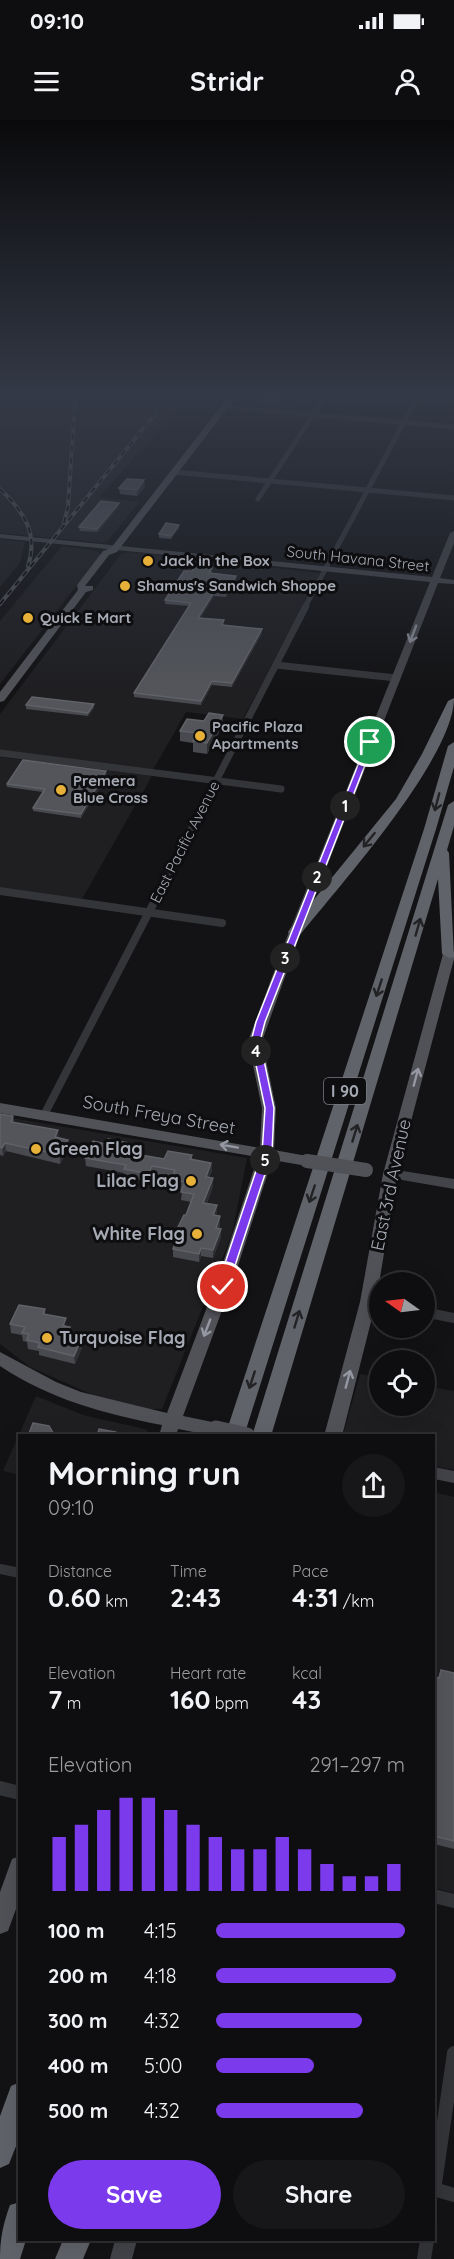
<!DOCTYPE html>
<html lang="en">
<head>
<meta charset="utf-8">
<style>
	:root { --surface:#0e0e10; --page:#171719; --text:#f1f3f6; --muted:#9b9c9f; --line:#2e2e30; --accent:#7c3aed }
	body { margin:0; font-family:Quicksand,sans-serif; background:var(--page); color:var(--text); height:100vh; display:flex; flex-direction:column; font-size:22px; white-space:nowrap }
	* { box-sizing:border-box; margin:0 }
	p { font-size:20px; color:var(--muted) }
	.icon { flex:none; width:33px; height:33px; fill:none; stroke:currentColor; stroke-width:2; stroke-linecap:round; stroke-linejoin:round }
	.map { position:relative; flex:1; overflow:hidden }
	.details { position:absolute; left:18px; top:1314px; width:417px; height:807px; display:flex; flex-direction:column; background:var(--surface); border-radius:0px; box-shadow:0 6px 24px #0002,0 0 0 2px var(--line) }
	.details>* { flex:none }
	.needle { width:39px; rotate:284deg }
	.tools { position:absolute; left:369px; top:1152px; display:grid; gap:12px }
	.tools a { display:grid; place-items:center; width:66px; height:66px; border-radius:50%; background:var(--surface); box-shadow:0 6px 24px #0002,0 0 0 2px var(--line); font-size:30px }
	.pin { position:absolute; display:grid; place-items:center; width:51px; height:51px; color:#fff; margin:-26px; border:3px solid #fff; border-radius:50%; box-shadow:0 2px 6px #0007 }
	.km { position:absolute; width:30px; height:30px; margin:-15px; border-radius:50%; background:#222; color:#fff; font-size:16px; line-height:30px; text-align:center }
	.round { display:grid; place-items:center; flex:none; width:63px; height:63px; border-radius:32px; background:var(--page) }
	.head { display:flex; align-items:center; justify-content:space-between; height:102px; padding:0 30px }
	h1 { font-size:33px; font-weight:700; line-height:45px }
	.figures { display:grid; grid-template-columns:repeat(3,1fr); gap:9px; height:102px; padding:6px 30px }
	.figures div { display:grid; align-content:center }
	.figures b { font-size:26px; font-weight:700 }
	.figures small { font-size:16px; font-weight:400 }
	.figures p { font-size:16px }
	.chart { height:168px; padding:12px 30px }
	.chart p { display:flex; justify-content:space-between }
	.chart svg { width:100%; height:108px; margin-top:6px; stroke:var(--accent); stroke-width:6 }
	.primary-button { display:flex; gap:12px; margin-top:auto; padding:12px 30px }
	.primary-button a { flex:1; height:69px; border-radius:36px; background:var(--accent); color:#fff; font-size:24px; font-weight:700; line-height:69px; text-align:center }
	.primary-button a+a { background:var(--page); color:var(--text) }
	ul { padding:0 30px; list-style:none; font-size:20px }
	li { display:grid; grid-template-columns:96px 72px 1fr; align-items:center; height:45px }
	li i { height:15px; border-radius:8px; background:var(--accent) }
	.status { display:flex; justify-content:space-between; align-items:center; height:42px; padding:0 30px; background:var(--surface); direction:ltr }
	.status svg { height:16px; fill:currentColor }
	header { display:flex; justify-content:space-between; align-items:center; height:78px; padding:0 30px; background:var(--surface); font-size:27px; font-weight:700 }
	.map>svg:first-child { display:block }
	.built { fill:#1f1f22 }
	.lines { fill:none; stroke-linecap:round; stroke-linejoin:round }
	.street-far4 { stroke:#343539; stroke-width:5 }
	.street-far3 { stroke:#343539; stroke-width:7 }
	.street-far2 { stroke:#343539; stroke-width:8 }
	.street-far1 { stroke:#343539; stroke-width:10 }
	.street { stroke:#343539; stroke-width:14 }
	.secondary { fill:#434449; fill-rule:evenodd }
	.primary { fill:#515258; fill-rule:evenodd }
	.highway { fill:#61636a; fill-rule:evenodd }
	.rail-casing { stroke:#4d4f54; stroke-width:4 }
	.rail { stroke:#0e0e10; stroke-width:2; stroke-dasharray:6; stroke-linecap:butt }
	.primary-bridge-far1 { stroke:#515258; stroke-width:14 }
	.primary-bridge { stroke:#515258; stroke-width:17 }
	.wall { fill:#494a50 }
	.shaded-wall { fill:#2f3034 }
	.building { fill:#53555a; stroke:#606268; stroke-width:1.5 }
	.oneway { stroke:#83868f }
	.oneway2 { stroke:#232326 }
	.oneway3 { stroke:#9598a2 }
	.route { fill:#7c3aed; stroke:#fff; stroke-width:1.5 }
	.poi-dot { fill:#e7b039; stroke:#0e0e10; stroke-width:2 }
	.labels { text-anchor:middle; stroke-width:6; stroke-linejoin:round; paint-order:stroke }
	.far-street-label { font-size:15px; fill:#a6aab4; stroke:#0e0e10 }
	.far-poi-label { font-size:15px; font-weight:bold; fill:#a6aab4; stroke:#0e0e10; text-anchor:start }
	.shield { fill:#0e0e10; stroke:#787b83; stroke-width:1.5 }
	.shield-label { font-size:16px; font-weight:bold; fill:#a6aab4 }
	.street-label { font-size:18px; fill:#a6aab4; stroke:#0e0e10 }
	.poi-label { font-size:18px; font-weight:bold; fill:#a6aab4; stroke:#0e0e10; text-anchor:start }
</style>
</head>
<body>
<div class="status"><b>09:10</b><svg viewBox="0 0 49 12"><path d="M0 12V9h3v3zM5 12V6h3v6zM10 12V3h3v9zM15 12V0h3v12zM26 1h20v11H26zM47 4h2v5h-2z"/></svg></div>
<header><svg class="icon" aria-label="menu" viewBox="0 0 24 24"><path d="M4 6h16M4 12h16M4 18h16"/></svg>Stridr<svg class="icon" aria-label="person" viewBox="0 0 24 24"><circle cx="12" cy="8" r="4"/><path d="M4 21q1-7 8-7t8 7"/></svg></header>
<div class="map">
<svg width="454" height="2139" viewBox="0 0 454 2139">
	<rect width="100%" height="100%" fill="#131315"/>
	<g class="built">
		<polygon points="0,272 228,272 214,290 180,287 99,377 139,382 106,423 0,413"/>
		<polygon points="246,272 307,272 294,290 238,285"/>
		<polygon points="0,419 25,422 20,443 0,467"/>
		<polygon points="62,426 97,431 101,434 0,564 0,501"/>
		<polygon points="128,432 320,453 243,599 186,592 153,650 0,631 0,594 121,434"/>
		<polygon points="0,637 152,656 82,779 0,767"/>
		<polygon points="0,996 247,1038 232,1114 162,1289 150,1289 95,1276 30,1247 0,1224"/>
		<polygon points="360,1254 379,1258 380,1286 424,1286 425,1266 454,1271 454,1350 434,1346 434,1316 343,1315"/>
		<polygon points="36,1276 83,1295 145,1309 152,1315 20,1316 19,1355 3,1351"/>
		<polygon points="434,1372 454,1377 454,1773 434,1768"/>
	</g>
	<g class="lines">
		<g class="street-far4">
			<polyline points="224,287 454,307"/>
			<polyline points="174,352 454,378"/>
			<polyline points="258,379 313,295 331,272"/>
			<polyline points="305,487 420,272"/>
		</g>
		<g class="street-far3">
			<polyline points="276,545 396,558"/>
			<polyline points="0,633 281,669"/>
			<polyline points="164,762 306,486"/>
		</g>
		<g class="street-far2">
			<polyline points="0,771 222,803"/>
			<polyline points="44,995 165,761"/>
		</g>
		<g class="street-far1">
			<polyline points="424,1192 454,1198"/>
			<polyline points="0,1449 20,1453"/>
		</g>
		<g class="street">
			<polyline points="0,1668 20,1673"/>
			<polyline points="434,1776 454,1781"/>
			<polyline points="434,2069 454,2075"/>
			<polyline points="434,2070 454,1933"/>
			<polyline points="424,2139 427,2120"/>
		</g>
		<g class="secondary">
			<polygon points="454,411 454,423 440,458 454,460 454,464 438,463 302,810 296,813 290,810 430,462 0,418 0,414 432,457 450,413"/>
			<polygon points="390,1049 454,1059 454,1069 385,1057 383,1054 385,1051"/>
			<polygon points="434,1347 454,1351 454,1363 434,1359"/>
			<polygon points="115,2120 137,2120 132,2139 110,2139"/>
		</g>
		<g class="primary">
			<polygon points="232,272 240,272 117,432 109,435 85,466 93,466 93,470 86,472 4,581 0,582 0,572 78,470 77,465 103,431 111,428"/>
			<path d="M295,808l6,4 -39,109 14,67 -2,42 33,6 7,5 -7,5 -35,-6 -38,118 -51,138 39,8 3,5 -3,5 -8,2 -36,-7 -2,7h-17l3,-11c-57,-11 -113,-26 -162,-59v-14l56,30 25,10 86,21 51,-135 40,-121 -258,-44v-10l260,45 2,-40 -14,-67 41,-109z"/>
			<polygon points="449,830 454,832 454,839 397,1054 376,1182 342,1316 324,1316 360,1182 383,1054 443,834"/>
			<polygon points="20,1736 20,1778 8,1811 0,1814 0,1772 12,1739"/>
		</g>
		<g class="highway">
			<path d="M454,578c0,60 -114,187 -154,237h-10l-2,-3 2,-3 106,-130 26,-45 26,-53z"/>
			<polygon points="454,622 454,647 436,709 244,1316 225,1316 424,709 448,626"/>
			<polygon points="454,681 454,706 447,730 449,733 454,837 449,838 442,834 438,759 271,1316 252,1316 448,685"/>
			<polygon points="20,1962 20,2016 9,2044 0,2048 0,1996 11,1966"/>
			<path d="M20,2082v38h6l-6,19h-20c0,-20 3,-35 10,-54z"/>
			<polygon points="63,2120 91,2120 83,2139 55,2139"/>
		</g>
		<defs>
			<g id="rail">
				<path d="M0,369c23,22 39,44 28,77"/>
				<polyline points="64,403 68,387 75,282"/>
				<polyline points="0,484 156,293"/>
			</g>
		</defs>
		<use href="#rail" class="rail-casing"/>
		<use href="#rail" class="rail"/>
		<polyline class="primary-bridge-far1" points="307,1041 366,1050"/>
		<polyline class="primary-bridge" points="216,1309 247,1316"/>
	</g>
	<g class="wall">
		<polygon points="284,272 284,275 278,284 259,282 259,279"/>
		<polygon points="145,367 137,376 120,374 119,368"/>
		<polygon points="119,386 98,412 80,411 79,407"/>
		<polygon points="179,405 179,408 171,419 159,418 159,414"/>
		<polygon points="192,451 212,451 211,453 236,456 236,459 226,477 214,476 200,498 224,504 223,505 262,509 262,513 232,567 212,565 201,585 134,577 134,573 189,486 165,484 165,480"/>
		<polygon points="94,584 94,588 88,596 26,589 26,585"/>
		<polygon points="223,595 223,605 207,634 193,632 193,623 180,621 180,611"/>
		<polygon points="107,655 81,698 33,691 33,688 43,672 7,667 7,664"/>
		<polygon points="0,994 13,996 14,1002 59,1018 69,1028 60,1044 6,1031 3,1036 0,1035"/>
		<polygon points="106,1024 139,1025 139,1034 164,1039 192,1035 192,1040 211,1043 212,1051 209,1057 213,1058 213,1066 207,1083 217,1085 216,1095 220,1096 220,1104 219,1109 221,1117 213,1138 201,1136 199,1142 173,1137 173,1129 176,1121 175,1113 186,1095 191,1082 181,1080 182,1070 171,1068 171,1059 172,1057 152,1054 149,1062 124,1057 124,1053 86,1046 85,1038"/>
		<polygon points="45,1189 45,1194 67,1206 71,1213 83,1215 84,1223 75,1244 39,1235 39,1231 28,1229 27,1222 23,1221 22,1215 11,1213 10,1204"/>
		<polygon points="454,1553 454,1729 434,1724 434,1557 439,1558"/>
	</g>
	<g class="shaded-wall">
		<polygon points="284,272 284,275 278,284 278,281"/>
		<polygon points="144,360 145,367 137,376 137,370"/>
		<polygon points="119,383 119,386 98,412 97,409"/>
		<polygon points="179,405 179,408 171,419 171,416"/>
		<polygon points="236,456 236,459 226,477 226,473"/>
		<polygon points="214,472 214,476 199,501 198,498"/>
		<polygon points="262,509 262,513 232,567 232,563"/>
		<polygon points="212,561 212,565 201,585 201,581"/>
		<polygon points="94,584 94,588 88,596 88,593"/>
		<polygon points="223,595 223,605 207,634 207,623"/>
		<polygon points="106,651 107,655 81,698 81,694"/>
		<polygon points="58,1010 59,1018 55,1017"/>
		<polygon points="68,1020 69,1028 60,1044 60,1035"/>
		<polygon points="5,1023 6,1031 3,1036 2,1028"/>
		<polygon points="139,1025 139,1033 135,1042 135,1034"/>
		<polygon points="211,1043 212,1051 206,1065 206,1057"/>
		<polygon points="152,1046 152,1054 149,1062 149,1054"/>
		<polygon points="213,1058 213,1066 204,1091 203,1083"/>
		<polygon points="217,1085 217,1093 213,1103 213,1095"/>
		<polygon points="220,1096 220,1104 216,1116 216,1108"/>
		<polygon points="221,1109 221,1117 213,1138 213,1130"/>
		<polygon points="201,1128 201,1136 199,1142 199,1134"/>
		<polygon points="83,1215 84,1223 75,1244 74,1236"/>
	</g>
	<g class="building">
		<polygon points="264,272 284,272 278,281 259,279"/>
		<polygon points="127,359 144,360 137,370 119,368"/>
		<polygon points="101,381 119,383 97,409 79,407"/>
		<polygon points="166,403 179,405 171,416 159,414"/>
		<polygon points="195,446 212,448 209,453 236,456 226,473 214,472 198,498 224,500 222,505 262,509 232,563 212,561 201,581 134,573 191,483 165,480 184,451 192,451"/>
		<polygon points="32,577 94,584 88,593 26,585"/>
		<polygon points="209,593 223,595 207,623 193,621 198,613 180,611 187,599 204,601"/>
		<polygon points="23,640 106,651 81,694 33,688 45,669 7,664"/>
		<polygon points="0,994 13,996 11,1002 58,1010 55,1017 68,1020 60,1035 5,1023 2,1028 0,1027"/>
		<polygon points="108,1019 139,1025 135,1034 164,1039 168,1031 192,1035 190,1039 211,1043 206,1057 213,1058 203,1083 217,1085 213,1095 220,1096 216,1108 221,1109 213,1130 201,1128 199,1134 173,1129 179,1113 175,1113 184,1095 186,1095 194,1074 181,1072 185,1062 171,1059 175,1050 152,1046 149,1054 124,1049 126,1045 85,1038 93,1021 106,1024"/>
		<polygon points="19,1185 45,1189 43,1194 66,1198 63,1206 70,1207 68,1212 83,1215 74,1236 38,1227 40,1223 27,1220 29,1214 22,1213 25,1207 10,1204"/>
		<polygon points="33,1303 49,1306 55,1316 28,1316"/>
		<polygon points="99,1309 116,1312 115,1316 97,1316"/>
		<polygon points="441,1550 454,1553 454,1721 434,1716 434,1557 439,1558"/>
	</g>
	<defs><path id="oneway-shaft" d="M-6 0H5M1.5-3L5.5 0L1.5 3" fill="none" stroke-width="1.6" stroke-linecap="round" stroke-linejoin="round" transform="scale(1.5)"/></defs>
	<use class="oneway" href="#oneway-shaft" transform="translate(413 514) rotate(111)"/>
	<g class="oneway2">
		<use href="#oneway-shaft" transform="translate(437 682) rotate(105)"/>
		<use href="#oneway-shaft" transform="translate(369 720) rotate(129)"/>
		<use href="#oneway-shaft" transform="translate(418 807) rotate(-74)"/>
		<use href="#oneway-shaft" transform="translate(379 868) rotate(108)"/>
		<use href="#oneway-shaft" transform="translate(355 1013) rotate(-73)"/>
		<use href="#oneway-shaft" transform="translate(312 1074) rotate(108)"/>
		<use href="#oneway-shaft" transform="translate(297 1199) rotate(-73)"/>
		<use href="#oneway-shaft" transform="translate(252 1260) rotate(108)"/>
	</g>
	<g class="oneway3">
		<use href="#oneway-shaft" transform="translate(416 957) rotate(-75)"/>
		<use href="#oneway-shaft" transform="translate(229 1026) rotate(-170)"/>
		<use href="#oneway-shaft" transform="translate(207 1208) rotate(111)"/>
		<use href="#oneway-shaft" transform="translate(348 1259) rotate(-75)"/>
	</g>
	<linearGradient id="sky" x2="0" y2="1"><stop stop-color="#0a0a0c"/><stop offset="0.48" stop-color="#333946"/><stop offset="1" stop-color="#333946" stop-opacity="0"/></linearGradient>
	<rect width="454" height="571" fill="url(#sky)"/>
	<polygon class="route" points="370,620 374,622 265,902 260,921 274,988 272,1033 228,1167 223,1170 217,1167 262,1033 265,988 251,921 256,902 367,622"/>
	<g class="poi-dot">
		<circle cx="148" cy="441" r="6"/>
		<circle cx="125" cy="466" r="6"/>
		<circle cx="28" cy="498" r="6"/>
		<circle cx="200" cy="616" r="6"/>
		<circle cx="61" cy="670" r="6"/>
		<circle cx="36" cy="1029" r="6"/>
		<circle cx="191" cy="1061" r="6"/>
		<circle cx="197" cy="1114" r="6"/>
		<circle cx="47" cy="1218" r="6"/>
	</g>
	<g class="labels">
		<g class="far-street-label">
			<text transform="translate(358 439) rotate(6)" y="5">South Havana Street</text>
			<text transform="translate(185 722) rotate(-63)" y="5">East Pacific Avenue</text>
		</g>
		<g class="far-poi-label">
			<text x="160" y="446">Jack in the Box</text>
			<text x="137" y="471">Shamus's Sandwich Shoppe</text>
			<text x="40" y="503">Quick E Mart</text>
			<text x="212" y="612">Pacific Plaza<tspan x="212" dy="17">Apartments</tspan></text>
			<text x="73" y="666">Premera<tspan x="73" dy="17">Blue Cross</tspan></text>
		</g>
		<rect class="shield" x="324" y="958" width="42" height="26" rx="4.5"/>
		<g class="shield-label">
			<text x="345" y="977">I 90</text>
		</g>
		<g class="street-label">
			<text transform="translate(159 995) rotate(10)" y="6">South Freya Street</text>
			<text transform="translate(391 1065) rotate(-78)" y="6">East 3rd Avenue</text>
		</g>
		<g class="poi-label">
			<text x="48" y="1035">Green Flag</text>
			<text x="179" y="1067" text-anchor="end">Lilac Flag</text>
			<text x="185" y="1120" text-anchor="end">White Flag</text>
			<text x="59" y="1224">Turquoise Flag</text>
		</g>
	</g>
</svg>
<div class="tools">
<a><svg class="needle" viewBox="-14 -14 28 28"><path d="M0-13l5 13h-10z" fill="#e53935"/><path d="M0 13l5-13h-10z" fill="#9b9c9f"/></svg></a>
<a><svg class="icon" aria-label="locate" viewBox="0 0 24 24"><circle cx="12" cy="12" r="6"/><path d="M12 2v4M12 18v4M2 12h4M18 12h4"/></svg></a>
</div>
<div class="pin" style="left:370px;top:622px;background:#1e9e55"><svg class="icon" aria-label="arrive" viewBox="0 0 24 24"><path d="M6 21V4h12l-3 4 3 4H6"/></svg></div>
<div class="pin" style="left:223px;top:1167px;background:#d93025"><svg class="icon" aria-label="check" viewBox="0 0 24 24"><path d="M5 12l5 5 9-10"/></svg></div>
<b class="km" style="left:345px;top:686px">1</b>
<b class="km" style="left:317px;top:757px">2</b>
<b class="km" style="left:285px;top:838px">3</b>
<b class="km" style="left:256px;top:931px">4</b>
<b class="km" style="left:265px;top:1040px">5</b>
<section class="details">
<div class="head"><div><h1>Morning run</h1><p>09:10</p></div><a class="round"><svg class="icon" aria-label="share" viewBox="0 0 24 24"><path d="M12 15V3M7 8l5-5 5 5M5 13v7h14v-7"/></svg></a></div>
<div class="figures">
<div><p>Distance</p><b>0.60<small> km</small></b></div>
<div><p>Time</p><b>2:43</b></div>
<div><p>Pace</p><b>4:31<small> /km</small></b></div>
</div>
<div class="figures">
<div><p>Elevation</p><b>7<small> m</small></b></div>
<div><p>Heart rate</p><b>160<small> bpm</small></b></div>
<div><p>kcal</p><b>43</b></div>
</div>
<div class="chart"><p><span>Elevation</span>291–297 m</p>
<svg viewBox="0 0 160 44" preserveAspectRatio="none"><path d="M5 44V22M15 44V17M25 44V11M35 44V6M45 44V6M55 44V11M65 44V17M75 44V22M85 44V27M95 44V27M105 44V22M115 44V27M125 44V33M135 44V38M145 44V38M155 44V33"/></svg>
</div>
<ul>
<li><b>100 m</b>4:15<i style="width:100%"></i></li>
<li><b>200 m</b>4:18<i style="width:95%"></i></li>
<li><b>300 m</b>4:32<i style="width:77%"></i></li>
<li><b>400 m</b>5:00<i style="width:52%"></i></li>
<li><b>500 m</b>4:32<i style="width:78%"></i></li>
</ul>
<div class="primary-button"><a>Save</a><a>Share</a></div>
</section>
</div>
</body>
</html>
